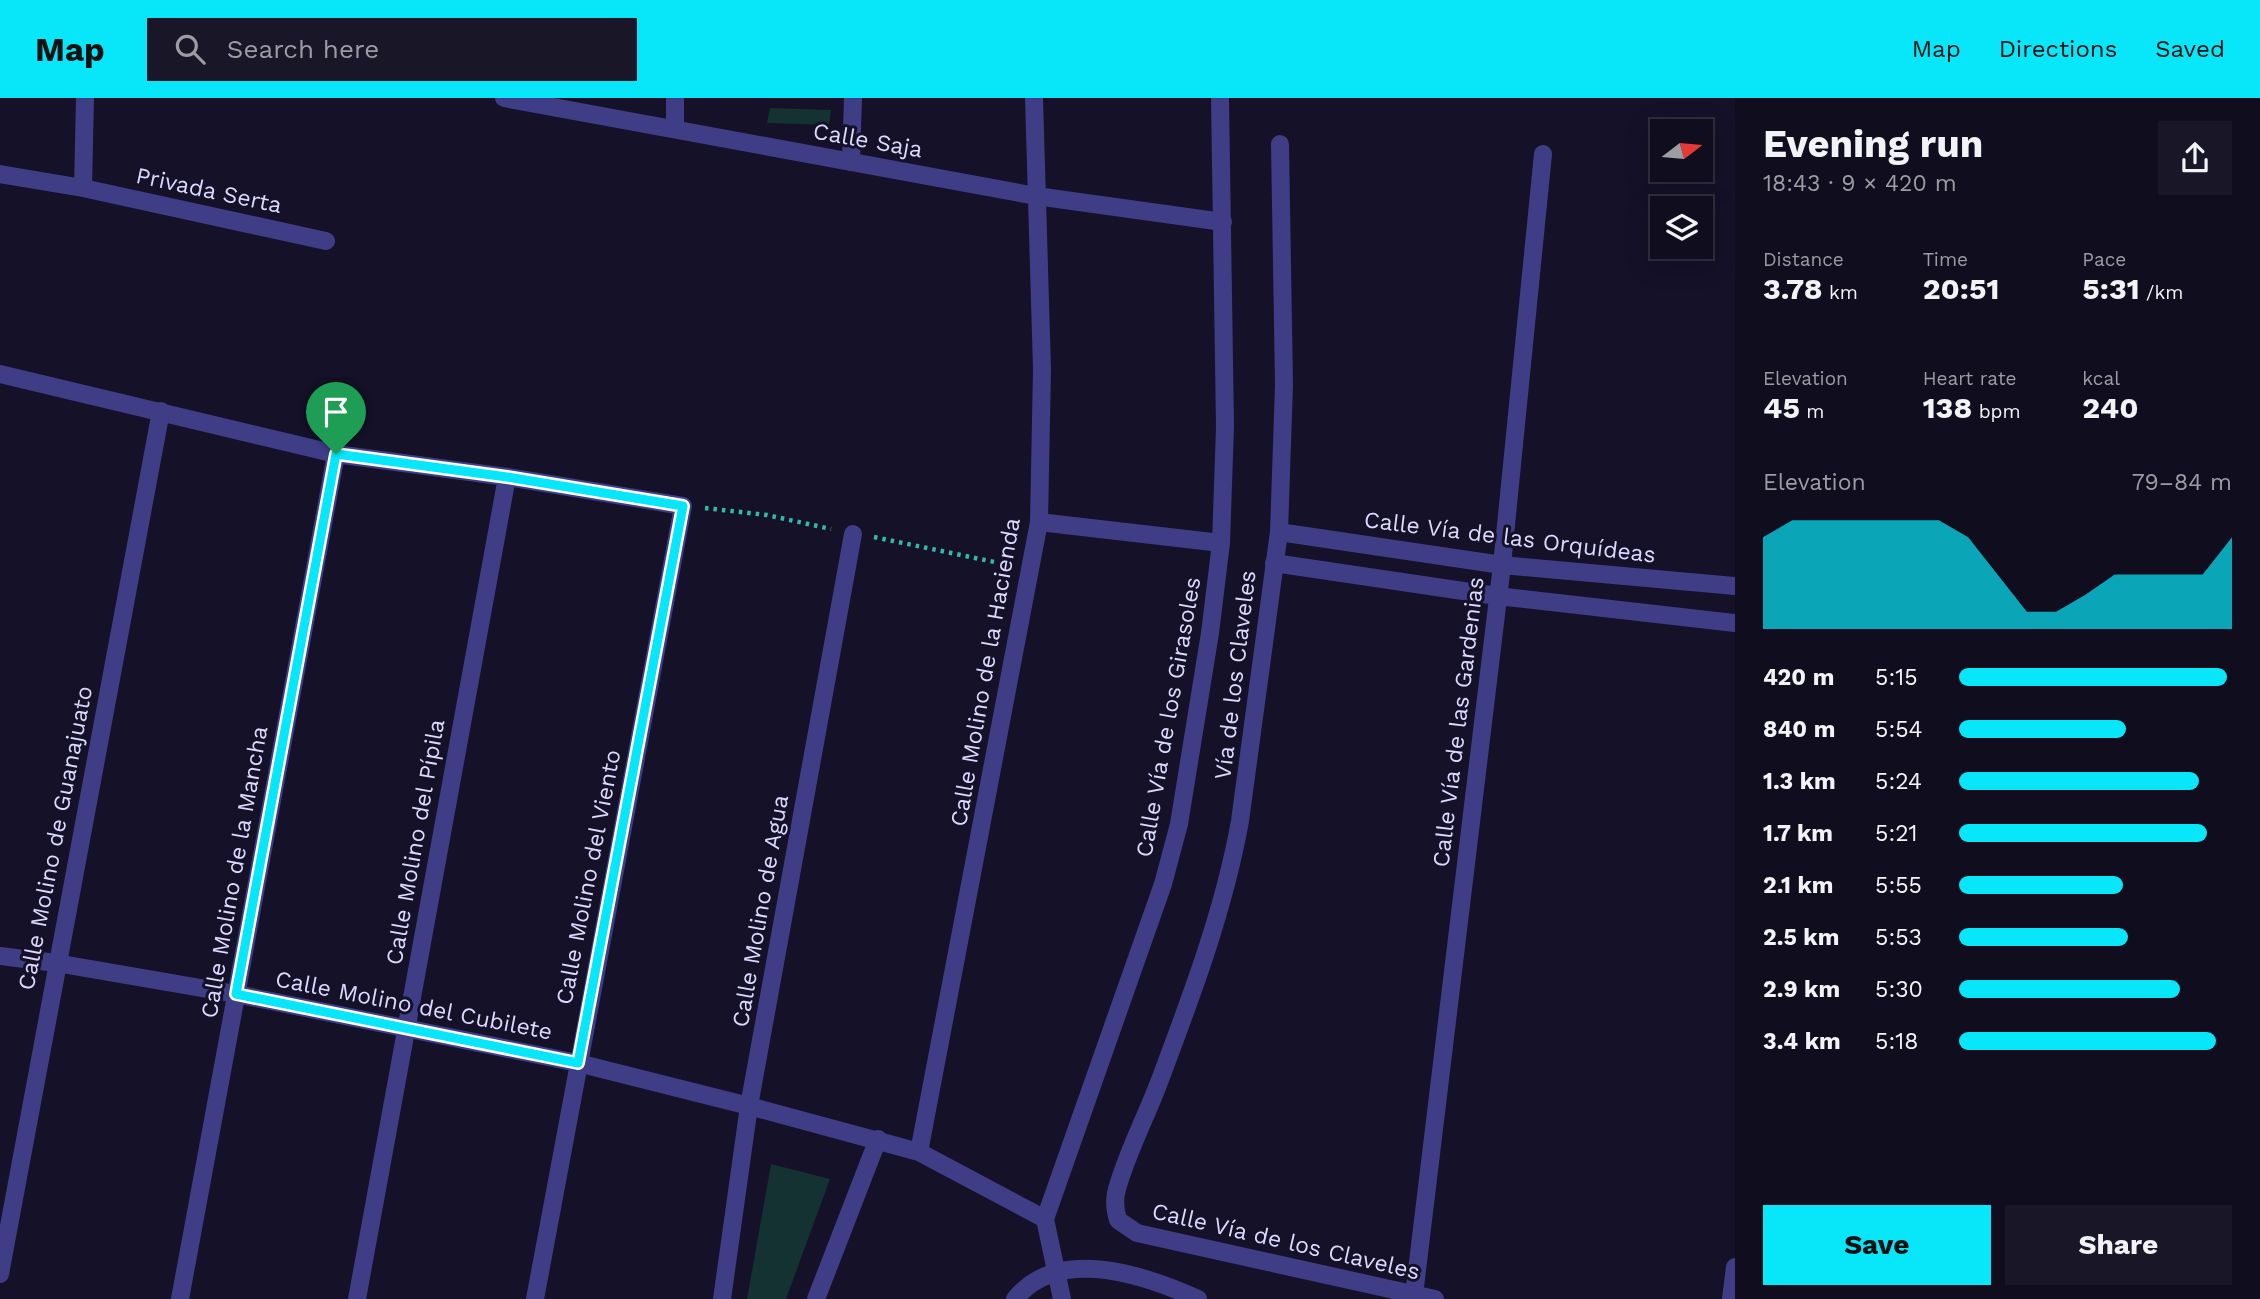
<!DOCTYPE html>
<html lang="en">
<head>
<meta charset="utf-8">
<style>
	:root { --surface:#0f0d1e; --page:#181627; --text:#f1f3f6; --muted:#9b9ca4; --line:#2f2d3c; --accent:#08e7fa }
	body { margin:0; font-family:"Work Sans",sans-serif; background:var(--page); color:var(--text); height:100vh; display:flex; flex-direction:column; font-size:26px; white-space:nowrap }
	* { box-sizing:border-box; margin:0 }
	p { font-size:23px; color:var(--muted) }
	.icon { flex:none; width:38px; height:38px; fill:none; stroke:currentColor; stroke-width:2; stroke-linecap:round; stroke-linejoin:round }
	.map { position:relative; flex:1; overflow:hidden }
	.drawer { display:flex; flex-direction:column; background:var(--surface); width:525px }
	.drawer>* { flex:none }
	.needle { width:46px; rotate:74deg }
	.buttons { position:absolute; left:1650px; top:21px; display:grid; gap:14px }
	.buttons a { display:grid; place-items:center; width:63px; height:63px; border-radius:0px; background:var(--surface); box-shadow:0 7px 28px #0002,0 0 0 2px var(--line); font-size:35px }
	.pin { position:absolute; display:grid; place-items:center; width:60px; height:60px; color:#fff; margin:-72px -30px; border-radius:50% 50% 50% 0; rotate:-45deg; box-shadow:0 0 7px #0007 }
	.pin .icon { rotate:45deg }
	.round { display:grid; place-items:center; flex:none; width:74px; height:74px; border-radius:0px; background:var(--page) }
	.head { display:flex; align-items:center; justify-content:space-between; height:119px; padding:0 28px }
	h1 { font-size:38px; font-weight:700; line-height:52px }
	.metrics { display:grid; grid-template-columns:repeat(3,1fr); gap:10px; height:119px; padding:7px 28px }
	.metrics div { display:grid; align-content:center }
	.metrics b { font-size:30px; font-weight:700 }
	.metrics small { font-size:19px; font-weight:400 }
	.metrics p { font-size:19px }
	.chart { height:196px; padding:14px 28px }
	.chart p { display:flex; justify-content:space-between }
	.chart svg { width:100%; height:126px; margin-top:7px; fill:var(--accent); opacity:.7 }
	.primary-button { display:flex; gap:14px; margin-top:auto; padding:14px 28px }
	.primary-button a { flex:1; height:80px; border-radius:0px; background:var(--accent); color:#111; font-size:28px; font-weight:700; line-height:80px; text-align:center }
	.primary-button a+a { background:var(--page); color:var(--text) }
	ul { padding:0 28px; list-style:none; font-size:23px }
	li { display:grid; grid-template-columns:112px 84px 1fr; align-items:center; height:52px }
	li i { height:18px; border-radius:9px; background:var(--accent) }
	header { display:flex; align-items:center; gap:42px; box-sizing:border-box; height:98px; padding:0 35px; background:var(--accent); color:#111 }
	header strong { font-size:33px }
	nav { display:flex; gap:38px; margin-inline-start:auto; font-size:24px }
	.search { width:490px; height:63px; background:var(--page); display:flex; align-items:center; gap:18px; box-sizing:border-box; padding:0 24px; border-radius:0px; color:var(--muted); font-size:26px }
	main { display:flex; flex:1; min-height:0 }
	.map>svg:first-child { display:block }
	.green { fill:#143231 }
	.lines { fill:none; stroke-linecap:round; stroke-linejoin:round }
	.path { stroke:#32b9ae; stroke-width:4.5; stroke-dasharray:3.5 5; stroke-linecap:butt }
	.minor { stroke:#3e3d86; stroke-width:18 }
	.tertiary { stroke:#3e3d86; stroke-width:18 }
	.route-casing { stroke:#fff; stroke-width:14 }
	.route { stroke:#08e7fa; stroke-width:9 }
	.labels { text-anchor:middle; stroke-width:6; stroke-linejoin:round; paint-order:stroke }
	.street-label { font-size:23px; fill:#dcd9fe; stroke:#141128 }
</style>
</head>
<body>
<header>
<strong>Map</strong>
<div class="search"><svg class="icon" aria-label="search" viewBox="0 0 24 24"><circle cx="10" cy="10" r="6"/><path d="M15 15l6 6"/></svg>Search here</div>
<nav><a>Map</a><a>Directions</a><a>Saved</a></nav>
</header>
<main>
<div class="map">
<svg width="1735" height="1201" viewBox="0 0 1735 1201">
	<rect width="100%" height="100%" fill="#141128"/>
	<g class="green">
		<polygon points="770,10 831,12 829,27 767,25"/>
		<polygon points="771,1066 830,1081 786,1201 747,1201"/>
	</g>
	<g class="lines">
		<g class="path">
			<polyline points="705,410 767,417 831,431"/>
			<polyline points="874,439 1009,467"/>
		</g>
		<g class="minor">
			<polyline points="504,0 1036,98 1223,124"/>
			<polyline points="675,0 675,31"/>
			<path d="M1280,46l4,241 -5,147 -39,289c-16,90 -50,179 -82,264 -13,34 -31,68 -41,104 -3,10 -2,21 1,31l19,13 298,66"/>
			<polyline points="851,64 853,0"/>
			<polyline points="0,76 83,90 326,143"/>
			<polyline points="83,90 85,0"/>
			<polyline points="0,276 336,356 507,379 683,408 535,1201"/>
			<polyline points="1039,424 1221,445"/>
			<polyline points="1279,434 1502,467 1735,488"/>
			<polyline points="1274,465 1497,498 1735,525"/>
			<polyline points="0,858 56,865 236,896 578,965 749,1008 919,1054 1045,1121"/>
			<polyline points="919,1054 1039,424 1042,271 1034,0"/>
			<polyline points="0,1176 161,313"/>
			<polyline points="1414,1197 1502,467 1543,56"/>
			<polyline points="180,1201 336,356"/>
			<polyline points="357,1201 507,379"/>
			<polyline points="722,1201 749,1008 853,436"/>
			<polyline points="816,1201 878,1041"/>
			<polyline points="1062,1201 1045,1121 1163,786 1179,726 1210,535 1221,445 1225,329 1220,0"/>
			<polyline points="1731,1201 1735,1169"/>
		</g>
		<path class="tertiary" d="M1015,1201c44,-54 130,-24 183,0"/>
	</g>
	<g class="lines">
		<defs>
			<polygon id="route" points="336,356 507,379 683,408 578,965 236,896"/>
		</defs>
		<use href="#route" class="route-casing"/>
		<use href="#route" class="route"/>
	</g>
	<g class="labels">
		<g class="street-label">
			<text transform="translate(868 42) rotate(10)" y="8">Calle Saja</text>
			<text transform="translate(209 92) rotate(12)" y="8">Privada Serta</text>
			<text transform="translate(1510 439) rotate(7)" y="8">Calle Vía de las Orquídeas</text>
			<text transform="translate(985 574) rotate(-80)" y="8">Calle Molino de la Hacienda</text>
			<text transform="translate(1235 577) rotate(-83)" y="8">Vía de los Claveles</text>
			<text transform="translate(1168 619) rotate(-80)" y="8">Calle Vía de los Girasoles</text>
			<text transform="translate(1458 624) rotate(-83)" y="8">Calle Vía de las Gardenias</text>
			<text transform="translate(55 740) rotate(-79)" y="8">Calle Molino de Guanajuato</text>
			<text transform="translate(415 744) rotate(-80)" y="8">Calle Molino del Pípila</text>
			<text transform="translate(234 774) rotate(-80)" y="8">Calle Molino de la Mancha</text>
			<text transform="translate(588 779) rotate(-79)" y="8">Calle Molino del Viento</text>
			<text transform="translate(760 813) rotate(-80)" y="8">Calle Molino de Agua</text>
			<text transform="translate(414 907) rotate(11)" y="8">Calle Molino del Cubilete</text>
			<text transform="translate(1286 1143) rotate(13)" y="8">Calle Vía de los Claveles</text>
		</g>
	</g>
</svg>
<div class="buttons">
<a><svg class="needle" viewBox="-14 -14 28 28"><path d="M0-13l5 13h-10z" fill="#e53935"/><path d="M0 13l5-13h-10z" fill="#9b9ca4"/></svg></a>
<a><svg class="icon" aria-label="layers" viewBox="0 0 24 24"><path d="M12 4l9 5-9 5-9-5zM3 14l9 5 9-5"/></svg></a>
</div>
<div class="pin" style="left:336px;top:356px;background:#1e9e55"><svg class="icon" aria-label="arrive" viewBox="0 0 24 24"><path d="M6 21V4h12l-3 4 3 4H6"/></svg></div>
</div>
<section class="drawer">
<div class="head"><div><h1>Evening run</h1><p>18:43 · 9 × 420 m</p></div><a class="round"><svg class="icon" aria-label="share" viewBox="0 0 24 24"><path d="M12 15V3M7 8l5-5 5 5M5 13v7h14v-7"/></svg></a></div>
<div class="metrics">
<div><p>Distance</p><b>3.78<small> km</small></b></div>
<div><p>Time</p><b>20:51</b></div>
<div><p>Pace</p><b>5:31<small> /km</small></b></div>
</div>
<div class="metrics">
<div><p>Elevation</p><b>45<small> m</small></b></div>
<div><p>Heart rate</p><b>138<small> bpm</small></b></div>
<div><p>kcal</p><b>240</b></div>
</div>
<div class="chart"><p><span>Elevation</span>79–84 m</p>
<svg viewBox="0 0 160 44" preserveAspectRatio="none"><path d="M0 44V12L10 6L20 6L30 6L40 6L50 6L60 6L70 12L80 25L90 38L100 38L110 32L120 25L130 25L140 25L150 25L160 12V44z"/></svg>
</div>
<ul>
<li><b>420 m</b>5:15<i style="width:98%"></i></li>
<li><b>840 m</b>5:54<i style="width:61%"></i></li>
<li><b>1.3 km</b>5:24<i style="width:88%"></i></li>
<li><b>1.7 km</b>5:21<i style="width:91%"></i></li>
<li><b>2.1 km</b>5:55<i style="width:60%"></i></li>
<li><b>2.5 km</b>5:53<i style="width:62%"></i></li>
<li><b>2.9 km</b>5:30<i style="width:81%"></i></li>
<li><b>3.4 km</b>5:18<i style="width:94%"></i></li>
</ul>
<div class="primary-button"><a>Save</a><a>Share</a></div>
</section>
</main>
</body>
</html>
